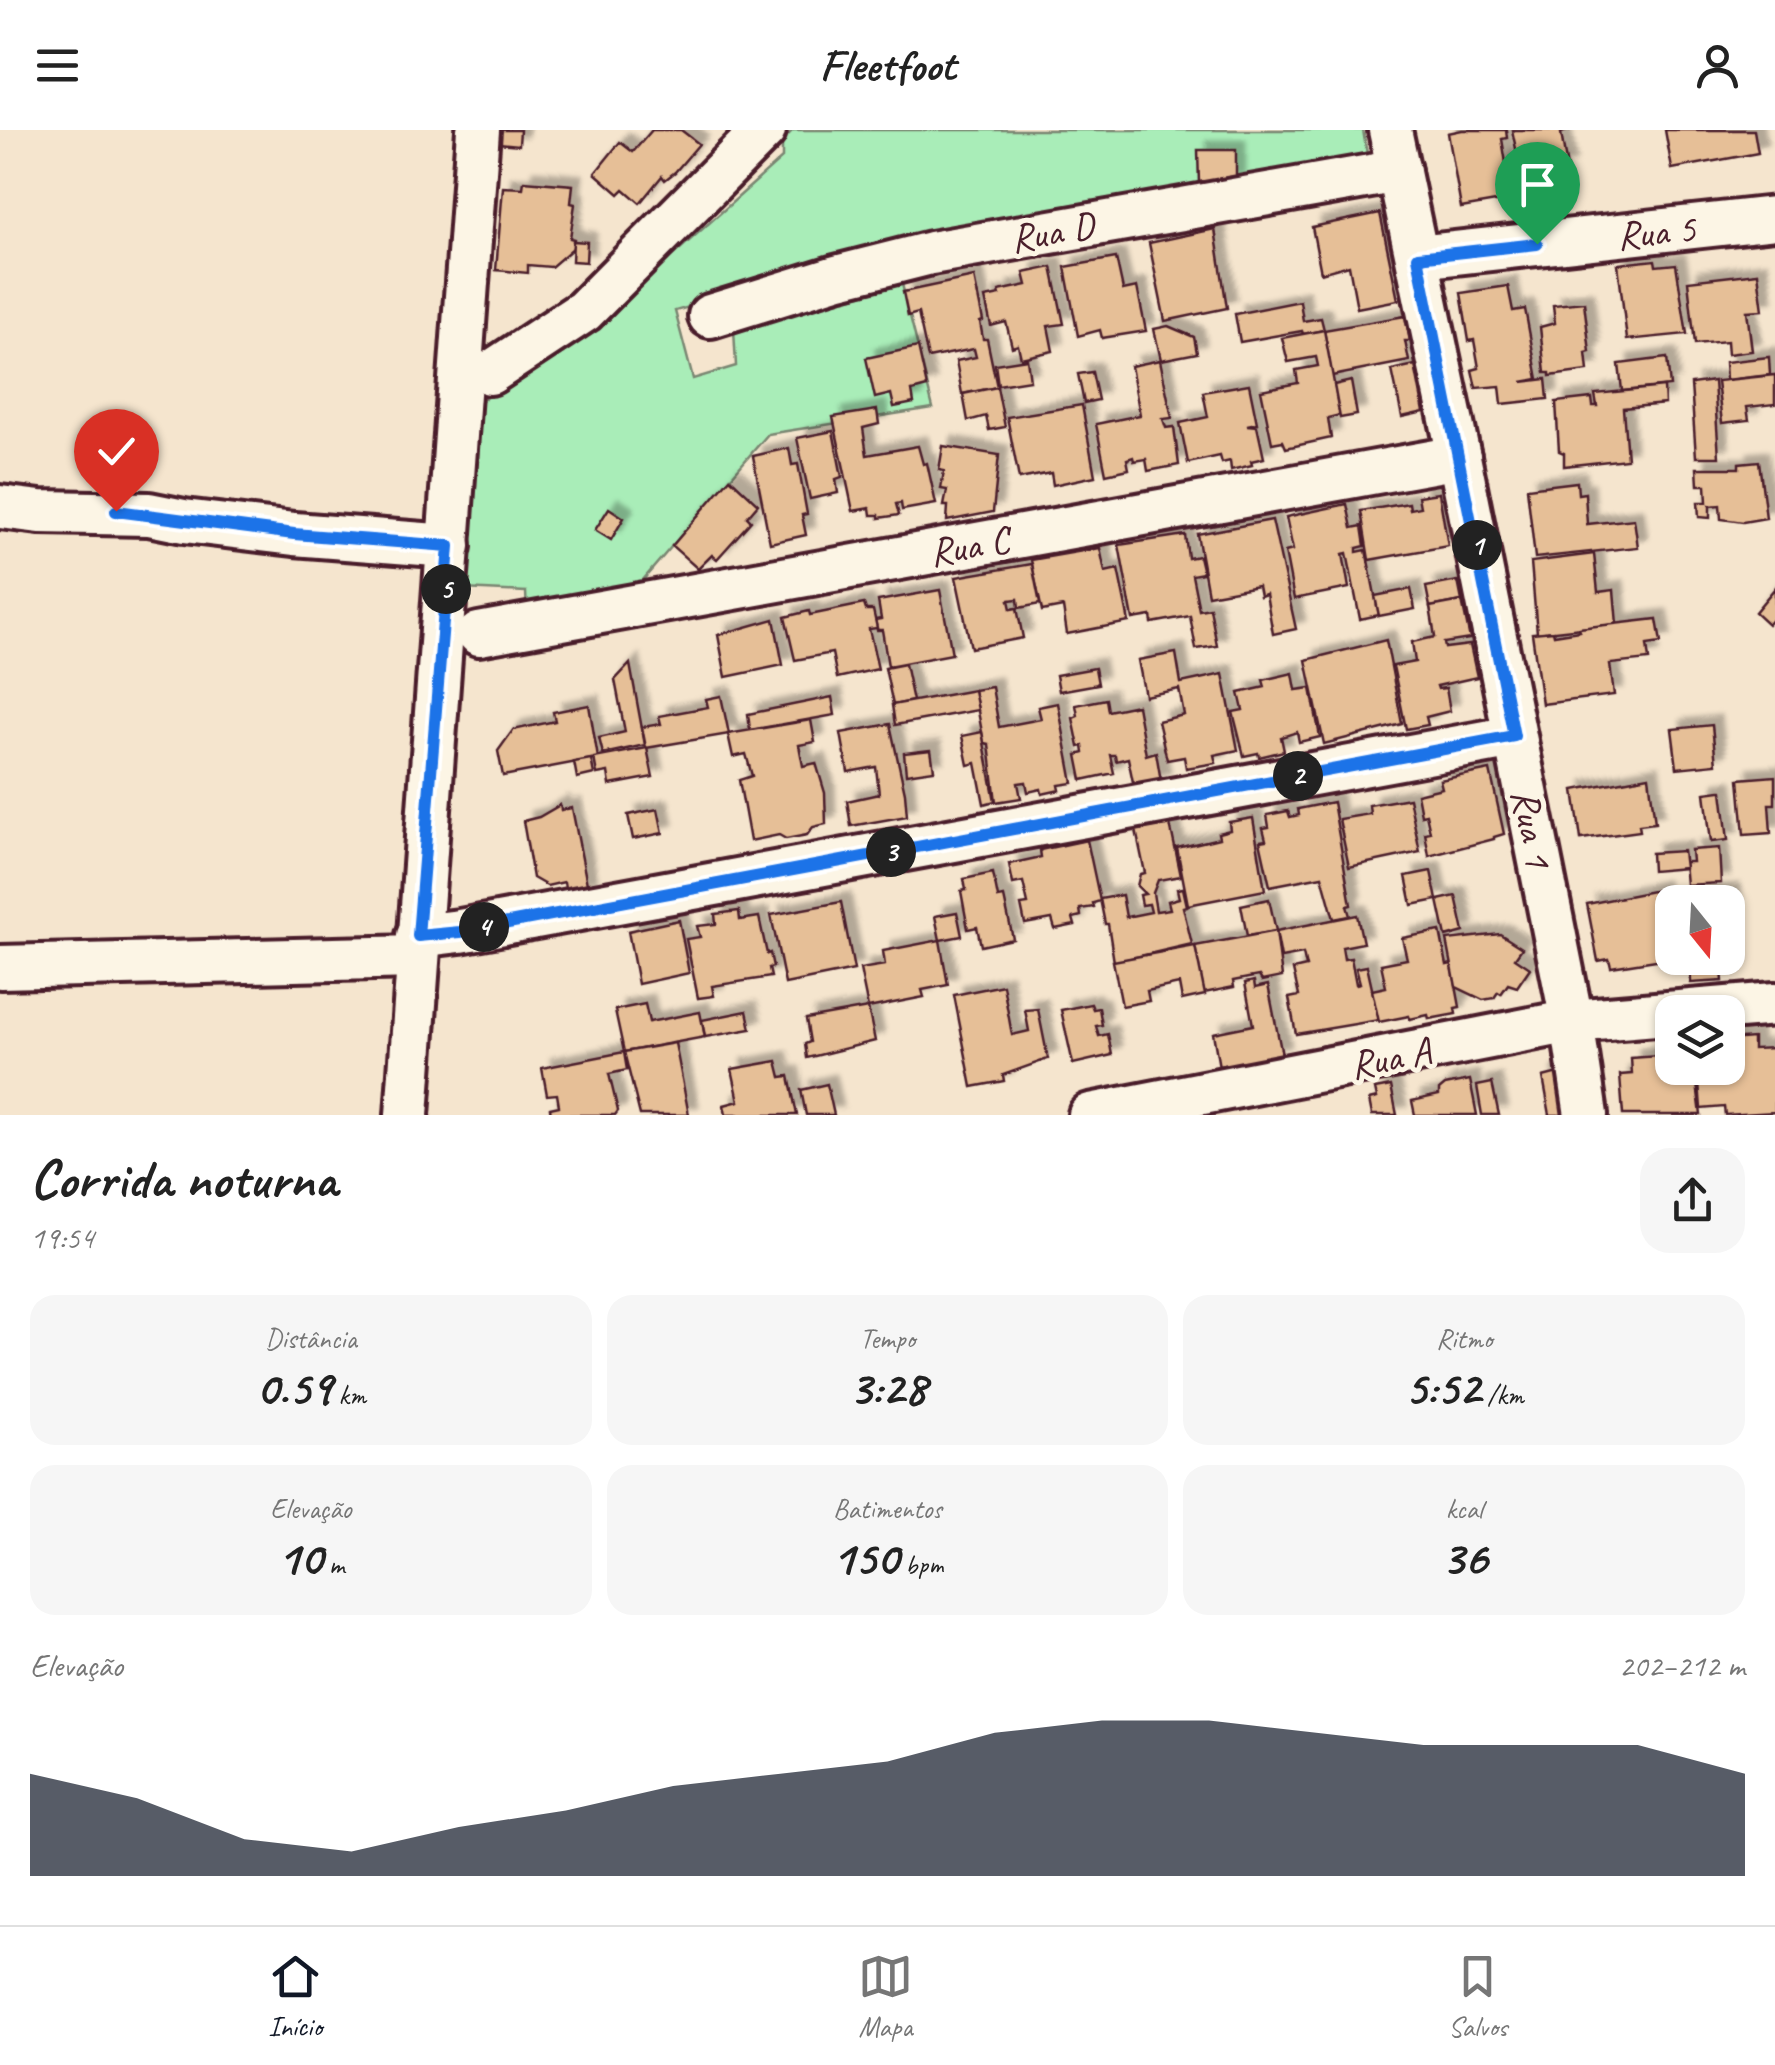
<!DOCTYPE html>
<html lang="pt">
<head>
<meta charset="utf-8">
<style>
	:root { --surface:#fff; --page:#f6f6f6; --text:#222; --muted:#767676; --line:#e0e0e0; --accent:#111827 }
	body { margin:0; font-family:Caveat,sans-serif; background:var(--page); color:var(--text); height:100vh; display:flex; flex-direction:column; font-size:38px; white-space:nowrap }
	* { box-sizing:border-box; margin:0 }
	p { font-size:32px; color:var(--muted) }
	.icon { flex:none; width:55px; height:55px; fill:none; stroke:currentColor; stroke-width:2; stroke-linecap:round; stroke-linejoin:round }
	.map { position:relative; height:985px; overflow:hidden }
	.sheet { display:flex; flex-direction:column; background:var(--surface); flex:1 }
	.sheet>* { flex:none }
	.needle { width:65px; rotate:162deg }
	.tools { position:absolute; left:1655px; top:755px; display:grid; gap:20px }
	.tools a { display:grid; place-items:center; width:90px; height:90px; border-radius:20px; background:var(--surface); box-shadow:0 2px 8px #0004; font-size:50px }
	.pin { position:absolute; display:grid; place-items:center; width:85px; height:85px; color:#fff; margin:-102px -42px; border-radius:50% 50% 50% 0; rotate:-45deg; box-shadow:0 0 10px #0007 }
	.pin .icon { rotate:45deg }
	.km { position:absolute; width:50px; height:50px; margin:-25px; border-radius:50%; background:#222; color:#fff; font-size:28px; line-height:50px; text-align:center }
	.round { display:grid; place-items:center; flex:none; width:105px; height:105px; border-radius:30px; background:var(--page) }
	.head { display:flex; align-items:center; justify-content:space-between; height:170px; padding:0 30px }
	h1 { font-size:55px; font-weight:800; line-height:75px }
	.figures { display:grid; grid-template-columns:repeat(3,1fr); gap:15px; height:170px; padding:10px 30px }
	.figures div { display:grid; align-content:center; border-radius:25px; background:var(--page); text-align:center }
	.figures b { font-size:50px; font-weight:800 }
	.figures small { font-size:28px; font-weight:400 }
	.figures p { font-size:28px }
	.chart { height:280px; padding:20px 30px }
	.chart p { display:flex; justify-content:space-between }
	.chart svg { width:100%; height:180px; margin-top:10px; fill:var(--accent); opacity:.7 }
	header { display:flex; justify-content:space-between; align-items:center; height:130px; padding:0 30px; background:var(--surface); font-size:45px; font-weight:800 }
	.tabs { display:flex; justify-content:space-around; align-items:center; height:140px; border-top:2px solid var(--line); background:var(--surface); font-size:28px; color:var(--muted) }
	.tabs a { display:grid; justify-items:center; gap:5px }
	.tabs .active { color:var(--accent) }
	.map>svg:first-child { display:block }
	.green { fill:#a9edb8; stroke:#7a8672; stroke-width:2.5 }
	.building { fill:#e6bf97; stroke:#4a1f2b; stroke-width:2.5; filter:url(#shadow) }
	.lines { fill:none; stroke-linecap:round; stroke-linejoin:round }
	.minor-casing { stroke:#4a1f2b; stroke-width:50 }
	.minor { stroke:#fcf5e5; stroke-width:42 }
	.route-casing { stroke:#fff; stroke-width:20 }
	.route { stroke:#1a73e8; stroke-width:12 }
	.labels { text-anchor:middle; stroke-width:10; stroke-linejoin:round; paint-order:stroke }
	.street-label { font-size:40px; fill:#4a1f2b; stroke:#fcf5e5 }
</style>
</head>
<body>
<header><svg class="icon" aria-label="menu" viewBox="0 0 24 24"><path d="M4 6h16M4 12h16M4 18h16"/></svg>Fleetfoot<svg class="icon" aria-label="person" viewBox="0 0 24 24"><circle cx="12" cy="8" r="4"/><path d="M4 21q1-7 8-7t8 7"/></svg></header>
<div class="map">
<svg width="1775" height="985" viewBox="0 0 1775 985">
	<defs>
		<filter id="shadow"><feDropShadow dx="9" dy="-9" stdDeviation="2.5" flood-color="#0004"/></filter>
	</defs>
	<rect width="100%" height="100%" fill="#f5e5ce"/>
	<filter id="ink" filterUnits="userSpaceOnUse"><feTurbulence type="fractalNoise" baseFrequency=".01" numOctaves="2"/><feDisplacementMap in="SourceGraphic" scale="20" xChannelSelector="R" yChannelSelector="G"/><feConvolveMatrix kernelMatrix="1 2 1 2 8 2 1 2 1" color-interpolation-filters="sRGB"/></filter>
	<g filter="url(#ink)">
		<polygon class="green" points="793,0 1363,0 1367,24 1363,36 895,116 675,181 693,249 736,236 734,199 902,154 933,278 768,304 630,465 527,483 526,462 463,459 474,275 576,212 782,28 782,11"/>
		<g class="building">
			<polygon points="499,0 520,0 519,15 498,13"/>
			<polygon points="652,0 681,0 699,14 675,42 665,50 662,46 640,73 624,59 619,64 595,43 620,12 633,22"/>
			<polygon points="1462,0 1506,0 1507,8 1502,9 1509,51 1516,50 1519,68 1461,78 1448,3"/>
			<polygon points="1512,0 1570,0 1561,3 1567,38 1522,47"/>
			<polygon points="1665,0 1754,0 1758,23 1672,39"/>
			<polygon points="1198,20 1236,20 1236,52 1199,54"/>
			<polygon points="524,51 573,55 571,73 575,74 570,108 574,109 573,118 551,137 528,135 528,143 496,140 503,57 523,58"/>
			<polygon points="1380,83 1398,170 1357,178 1349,135 1321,143 1312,97"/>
			<polygon points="1215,99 1227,178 1165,191 1149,113"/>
			<polygon points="573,111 587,112 586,132 572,131"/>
			<polygon points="1116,128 1123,160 1137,157 1146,201 1102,208 1100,200 1078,206 1065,137"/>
			<polygon points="1655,130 1656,136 1676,134 1687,204 1627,210 1618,134"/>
			<polygon points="1052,137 1064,194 1048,196 1053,221 1021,228 1018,215 1012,217 1006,192 991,196 985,168 1000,165 999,161 1027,155 1024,143"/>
			<polygon points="1758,143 1763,180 1747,181 1752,221 1728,224 1727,211 1695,214 1688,151"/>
			<polygon points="974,147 983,191 980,192 983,209 987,209 997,257 962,264 956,231 976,227 974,219 928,228 918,183 908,186 903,162"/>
			<polygon points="1508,156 1513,181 1525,179 1538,249 1522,252 1546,249 1548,269 1502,274 1500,256 1476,258 1472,240 1479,238 1474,210 1469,211 1461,163"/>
			<polygon points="1300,171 1303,191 1321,188 1324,200 1303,204 1302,201 1240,212 1235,184"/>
			<polygon points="1584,172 1590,222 1586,223 1588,241 1550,246 1550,243 1545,243 1540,197 1555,193 1553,175"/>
			<polygon points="1405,186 1410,211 1405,211 1409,231 1332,246 1324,200"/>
			<polygon points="1168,196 1194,207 1197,223 1161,230 1154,199"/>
			<polygon points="1324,200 1340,285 1328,288 1331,308 1286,318 1283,311 1272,313 1261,260 1298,253 1296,240 1318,236 1316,227 1288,232 1282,208"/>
			<polygon points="918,217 927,257 912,261 914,273 894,277 891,264 875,268 866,228"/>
			<polygon points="1769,227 1770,245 1726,250 1725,232"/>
			<polygon points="1667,228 1670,256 1622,261 1619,234"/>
			<polygon points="1027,229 1030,250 998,255 995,234"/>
			<polygon points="1160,230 1172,288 1163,289 1166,298 1174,297 1179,335 1148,341 1146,329 1134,331 1133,327 1127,329 1129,339 1106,344 1096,294 1140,285 1131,236"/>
			<polygon points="1415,235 1424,282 1402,287 1392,240"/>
			<polygon points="1092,242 1098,270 1084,273 1078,244"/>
			<polygon points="1775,245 1775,274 1747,277 1749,290 1722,293 1717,251"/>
			<polygon points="1351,251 1357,285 1340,288 1334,255"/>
			<polygon points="1714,251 1719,327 1696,327 1691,254"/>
			<polygon points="1249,254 1257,293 1247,295 1257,296 1264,328 1251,331 1252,335 1231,340 1230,331 1222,333 1220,326 1188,333 1180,293 1208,287 1203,262"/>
			<polygon points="997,257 1005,297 989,300 986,286 968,291 963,264"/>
			<polygon points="1664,257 1665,274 1623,278 1627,329 1564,336 1564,323 1559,321 1556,272 1592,268 1593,276 1597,276 1595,264"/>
			<polygon points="1082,275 1095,346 1053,355 1051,343 1019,349 1007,287"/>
			<polygon points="877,280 879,294 863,298 867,325 918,316 923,334 927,333 936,374 902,380 901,373 896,374 899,385 879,388 879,385 871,385 870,378 853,381 833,287"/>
			<polygon points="833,301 842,347 836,349 838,363 810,369 797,308"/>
			<polygon points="943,316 999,325 993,382 947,391 948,376 944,376 947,360 941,359 944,341 939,340"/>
			<polygon points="789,318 792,335 798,334 807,384 802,385 806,405 770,413 753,326"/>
			<polygon points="1759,331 1766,388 1743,392 1721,389 1720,375 1710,376 1710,388 1699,387 1698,372 1707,372 1706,355 1698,355 1697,338 1739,338 1739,333"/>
			<polygon points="730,348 758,374 747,387 751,391 717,429 712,425 698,439 672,416"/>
			<polygon points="1577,352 1578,364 1585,363 1587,394 1634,389 1638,417 1535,428 1527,358"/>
			<polygon points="1439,363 1448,416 1369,430 1361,381 1409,373 1410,379 1420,377 1418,366"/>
			<polygon points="1347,374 1352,398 1362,396 1365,416 1357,418 1357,422 1366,420 1379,485 1360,489 1347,423 1343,424 1349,458 1294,469 1285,422 1293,420 1286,387"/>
			<polygon points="609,378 624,388 611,410 595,400"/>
			<polygon points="1272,390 1296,499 1273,504 1266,464 1260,466 1258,456 1208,465 1197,404"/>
			<polygon points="1185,405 1188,428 1199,426 1203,443 1192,445 1199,480 1210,478 1217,516 1196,519 1190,486 1152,493 1151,486 1133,489 1119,415"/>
			<polygon points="1100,418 1105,442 1118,439 1129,492 1067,504 1063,477 1042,481 1031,430"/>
			<polygon points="1594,424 1598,462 1614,460 1617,494 1537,503 1531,432"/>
			<polygon points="1032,434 1040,474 1019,478 1018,469 1009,470 1011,479 1017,478 1023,508 971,518 956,447"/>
			<polygon points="1458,451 1462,471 1430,477 1426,457"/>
			<polygon points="1775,458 1775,486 1768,494 1755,482"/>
			<polygon points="1411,459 1415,479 1379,486 1375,466"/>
			<polygon points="940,460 952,524 888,536 882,500 877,500 875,490 881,489 878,471"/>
			<polygon points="1462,471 1470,509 1444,513 1445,518 1470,515 1477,547 1437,556 1438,559 1446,558 1450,581 1426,587 1428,595 1406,599 1393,536 1415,532 1412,512 1435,507 1430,477"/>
			<polygon points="864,474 866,480 873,480 877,498 869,499 878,539 837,548 832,523 795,530 785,487 809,481 810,485"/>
			<polygon points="774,489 783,535 726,547 718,505"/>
			<polygon points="1657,489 1661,513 1647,515 1649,530 1610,534 1614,565 1542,574 1532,503 1553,501 1554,505 1580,501 1579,498"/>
			<polygon points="1386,510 1402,594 1324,614 1306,530"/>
			<polygon points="1176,523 1181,553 1223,544 1238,620 1214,625 1216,633 1186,638 1184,627 1167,630 1158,591 1184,585 1179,559 1145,566 1138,530"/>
			<polygon points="630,534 645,615 603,624 599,608 625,602 615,550"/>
			<polygon points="905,534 913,571 893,575 885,538"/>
			<polygon points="1095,538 1098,554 1059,561 1056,545"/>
			<polygon points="1293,543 1296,560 1311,558 1320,607 1299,612 1297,602 1281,607 1284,621 1259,627 1258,623 1244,626 1233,582 1243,580 1239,563 1265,557 1263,550"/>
			<polygon points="992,557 999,597 1041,589 1038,577 1058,573 1073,653 1059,655 1060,660 1042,664 1041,659 1028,662 1026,652 1018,653 1021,668 996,672 989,614 984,613 974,560"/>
			<polygon points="974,560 978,580 895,595 892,575"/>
			<polygon points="721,566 729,604 646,618 642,597 661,594 659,586 708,577 706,569"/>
			<polygon points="832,567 835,585 750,600 748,584"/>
			<polygon points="1106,569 1108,581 1137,575 1146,625 1156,622 1161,651 1134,657 1128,628 1116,631 1115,625 1110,625 1114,643 1082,650 1077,625 1084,623 1083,616 1079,617 1073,588 1078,586 1076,575"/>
			<polygon points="589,575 598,628 503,646 498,621 513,600 555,591 553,582"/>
			<polygon points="811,590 815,612 799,615 803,636 816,633 825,663 826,694 813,697 807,705 786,709 779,705 750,711 739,650 752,646 746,624 733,627 728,604"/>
			<polygon points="890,594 905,663 907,686 851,696 847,671 879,664 876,637 848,642 841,603"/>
			<polygon points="1712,595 1716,634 1677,638 1672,599"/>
			<polygon points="982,602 995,671 984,674 976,633 968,635 962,606"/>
			<polygon points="647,618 653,647 610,655 608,642 597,644 594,628"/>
			<polygon points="931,620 934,640 906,644 904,623"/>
			<polygon points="591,629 594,644 577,648 574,632"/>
			<polygon points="1490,640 1504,704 1494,707 1494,709 1429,726 1425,703 1430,702 1426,684 1421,685 1417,664 1442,658 1440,650"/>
			<polygon points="1649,646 1655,693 1639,695 1640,701 1581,709 1574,660"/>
			<polygon points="1775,646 1775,674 1769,674 1771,703 1744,705 1739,649"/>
			<polygon points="1720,661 1722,661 1728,710 1711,712 1705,663"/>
			<polygon points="1409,668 1420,722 1349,737 1339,689 1370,684 1369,675"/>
			<polygon points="1333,672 1351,775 1347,776 1350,786 1334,789 1322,746 1270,756 1260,711 1266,710 1263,698 1269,697 1267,685 1288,681 1290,687 1299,685 1298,679"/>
			<polygon points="560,675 561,680 572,678 588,759 566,764 564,752 547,756 533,748 523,691 539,687"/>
			<polygon points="658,679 663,703 633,709 628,685"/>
			<polygon points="1253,688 1265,760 1188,775 1177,718 1219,708 1218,703 1230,700 1229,692"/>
			<polygon points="1170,694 1181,746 1158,750 1153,763 1156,781 1170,779 1168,771 1179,768 1177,759 1183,758 1187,776 1183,777 1192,814 1114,832 1108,794 1105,794 1100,769 1122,765 1126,787 1151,782 1149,774 1142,775 1140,765 1145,764 1137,756 1140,744 1145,743 1136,700"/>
			<polygon points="1087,710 1100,771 1093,773 1094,777 1080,779 1081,786 1073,788 1075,795 1055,799 1052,789 1025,794 1021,775 1028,774 1023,752 1013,754 1009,734 1041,727 1040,720"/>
			<polygon points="1719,718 1721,753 1686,755 1684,732 1692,732 1691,720"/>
			<polygon points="1683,721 1685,738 1652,741 1651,723"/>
			<polygon points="1431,741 1437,770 1412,775 1406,746"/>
			<polygon points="993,743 998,768 1004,767 1013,809 981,816 977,797 968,799 961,761 966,760 964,749"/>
			<polygon points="1658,760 1669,828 1611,837 1609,829 1598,831 1587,774"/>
			<polygon points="1731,763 1737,840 1722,841 1723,851 1691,853 1690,828 1728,828 1728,772 1691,772 1691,766"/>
			<polygon points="1456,766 1464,802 1446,807 1438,770"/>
			<polygon points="1269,769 1276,801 1247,806 1241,775"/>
			<polygon points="841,772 854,840 785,854 771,785"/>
			<polygon points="739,781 740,790 759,787 767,824 770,823 773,837 769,838 771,847 712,856 714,866 698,868 686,809 700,807 697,796 716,794 715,784"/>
			<polygon points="957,782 962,806 940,810 935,786"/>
			<polygon points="1357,785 1363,813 1342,817 1344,829 1351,828 1356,854 1360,853 1356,838 1367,836 1379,890 1296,904 1289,868 1299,866 1293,840 1306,837 1303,824 1281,828 1276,801"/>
			<polygon points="679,790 689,843 638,854 628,801"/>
			<polygon points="1276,801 1282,847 1262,851 1259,846 1233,851 1234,857 1204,863 1195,816"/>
			<polygon points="1440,801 1447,835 1452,834 1460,877 1455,878 1456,884 1429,889 1428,885 1410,889 1409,886 1379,892 1372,860 1386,857 1381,834 1407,829 1402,808"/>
			<polygon points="1500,804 1522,818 1515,828 1530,838 1517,857 1508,854 1501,864 1498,862 1494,868 1483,870 1456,857 1447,810"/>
			<polygon points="940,810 948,855 922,860 924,867 868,878 860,839 885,835 883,821"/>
			<polygon points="1195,816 1205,865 1182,870 1179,854 1147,861 1149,871 1122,876 1113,831"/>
			<polygon points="1254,851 1255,858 1268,855 1282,925 1219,937 1213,903 1253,895 1245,853"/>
			<polygon points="1003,855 1012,905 1029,901 1025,880 1038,879 1048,929 1003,945 1004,951 972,957 954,865"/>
			<polygon points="645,874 649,892 700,882 705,907 624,922 615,880"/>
			<polygon points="1091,874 1093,879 1099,878 1102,895 1096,896 1099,906 1108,904 1112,925 1073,934 1061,880"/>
			<polygon points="868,878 875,911 807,928 805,914 810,912 806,889"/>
			<polygon points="747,881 751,899 705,907 702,890"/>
			<polygon points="1753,908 1753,919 1775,918 1775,982 1725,985 1724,977 1701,979 1698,938 1728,938 1728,910"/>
			<polygon points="675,913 689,985 640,985 624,922"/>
			<polygon points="624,922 627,940 609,944 618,981 615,985 551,985 550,978 559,976 557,964 547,965 542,938"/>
			<polygon points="1672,925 1672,938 1695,938 1701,985 1623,985 1620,945 1632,944 1631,928"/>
			<polygon points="777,931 781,947 789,946 797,985 726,985 724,975 739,971 732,939"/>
			<polygon points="1558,943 1567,985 1550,985 1543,947"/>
			<polygon points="1470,950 1477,985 1415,985 1412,971 1439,965 1439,960 1445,955"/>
			<polygon points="1492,953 1499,985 1482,985 1477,956"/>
			<polygon points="827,954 834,985 806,985 801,960"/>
			<polygon points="1391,956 1397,985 1372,985 1369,970 1377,968 1375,959"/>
		</g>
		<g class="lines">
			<defs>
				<g id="minor">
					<polyline points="1390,0 1459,327 1572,891 1586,985"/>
					<polyline points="1418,127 1775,88"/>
					<polyline points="710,186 836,147 931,123 1399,41"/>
					<polyline points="490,243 584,181 764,0"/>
					<polyline points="0,377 40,382 149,384 184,391 294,404 449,416"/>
					<polyline points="479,504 1459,327"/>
					<polyline points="418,806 460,801 1514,607"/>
					<polyline points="0,837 416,827"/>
					<polyline points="407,985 478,0"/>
					<polyline points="1090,985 1572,891 1775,874"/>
				</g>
			</defs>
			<use href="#minor" class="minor-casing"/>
			<use href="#minor" class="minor"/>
		</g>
	</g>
	<g class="lines" filter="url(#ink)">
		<defs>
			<polyline id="route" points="116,381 294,404 449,416 418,806 460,802 1514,606 1418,127 1537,114"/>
		</defs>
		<use href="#route" class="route-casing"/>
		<use href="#route" class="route"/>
	</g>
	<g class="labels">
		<g class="street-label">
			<text transform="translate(1052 101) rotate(-10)" y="14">Rua D</text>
			<text transform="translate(1656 101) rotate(-6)" y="14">Rua 5</text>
			<text transform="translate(969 415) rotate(-10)" y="14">Rua C</text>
			<text transform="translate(1533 698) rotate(79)" y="14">Rua 1</text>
			<text transform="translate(1390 927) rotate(-11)" y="14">Rua A</text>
		</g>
	</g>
</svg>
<div class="tools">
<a><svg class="needle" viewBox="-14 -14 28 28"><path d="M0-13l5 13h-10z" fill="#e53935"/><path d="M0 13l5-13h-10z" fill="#767676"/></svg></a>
<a><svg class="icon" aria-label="layers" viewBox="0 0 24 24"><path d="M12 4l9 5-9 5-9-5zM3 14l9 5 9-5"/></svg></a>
</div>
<div class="pin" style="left:1537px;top:114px;background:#1e9e55"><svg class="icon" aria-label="arrive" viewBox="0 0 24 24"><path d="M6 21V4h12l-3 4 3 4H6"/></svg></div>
<div class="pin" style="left:116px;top:381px;background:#d93025"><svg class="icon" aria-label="check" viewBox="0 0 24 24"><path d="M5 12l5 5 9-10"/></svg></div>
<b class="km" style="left:1477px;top:415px">1</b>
<b class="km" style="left:1298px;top:646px">2</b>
<b class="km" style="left:891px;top:722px">3</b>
<b class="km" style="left:484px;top:797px">4</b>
<b class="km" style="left:446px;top:459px">5</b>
</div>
<section class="sheet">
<div class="head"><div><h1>Corrida noturna</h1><p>19:54</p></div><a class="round"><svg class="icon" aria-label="share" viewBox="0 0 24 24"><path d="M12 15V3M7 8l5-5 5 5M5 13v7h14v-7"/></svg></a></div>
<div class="figures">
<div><p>Distância</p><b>0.59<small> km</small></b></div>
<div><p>Tempo</p><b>3:28</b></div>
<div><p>Ritmo</p><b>5:52<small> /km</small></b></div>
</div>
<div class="figures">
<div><p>Elevação</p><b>10<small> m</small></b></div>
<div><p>Batimentos</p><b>150<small> bpm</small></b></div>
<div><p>kcal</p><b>36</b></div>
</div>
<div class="chart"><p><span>Elevação</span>202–212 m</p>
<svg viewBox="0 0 160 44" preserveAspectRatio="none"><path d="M0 44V19L10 25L20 35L30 38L40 32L50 28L60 22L70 19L80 16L90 9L100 6L110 6L120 9L130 12L140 12L150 12L160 19V44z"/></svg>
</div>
</section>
<nav class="tabs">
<a class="active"><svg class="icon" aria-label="home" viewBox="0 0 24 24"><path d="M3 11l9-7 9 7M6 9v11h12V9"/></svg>Início</a>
<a><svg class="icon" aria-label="map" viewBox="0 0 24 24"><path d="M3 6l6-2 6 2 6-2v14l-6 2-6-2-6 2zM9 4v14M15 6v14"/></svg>Mapa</a>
<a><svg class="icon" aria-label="saved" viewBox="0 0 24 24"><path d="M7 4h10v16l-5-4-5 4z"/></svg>Salvos</a>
</nav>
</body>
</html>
